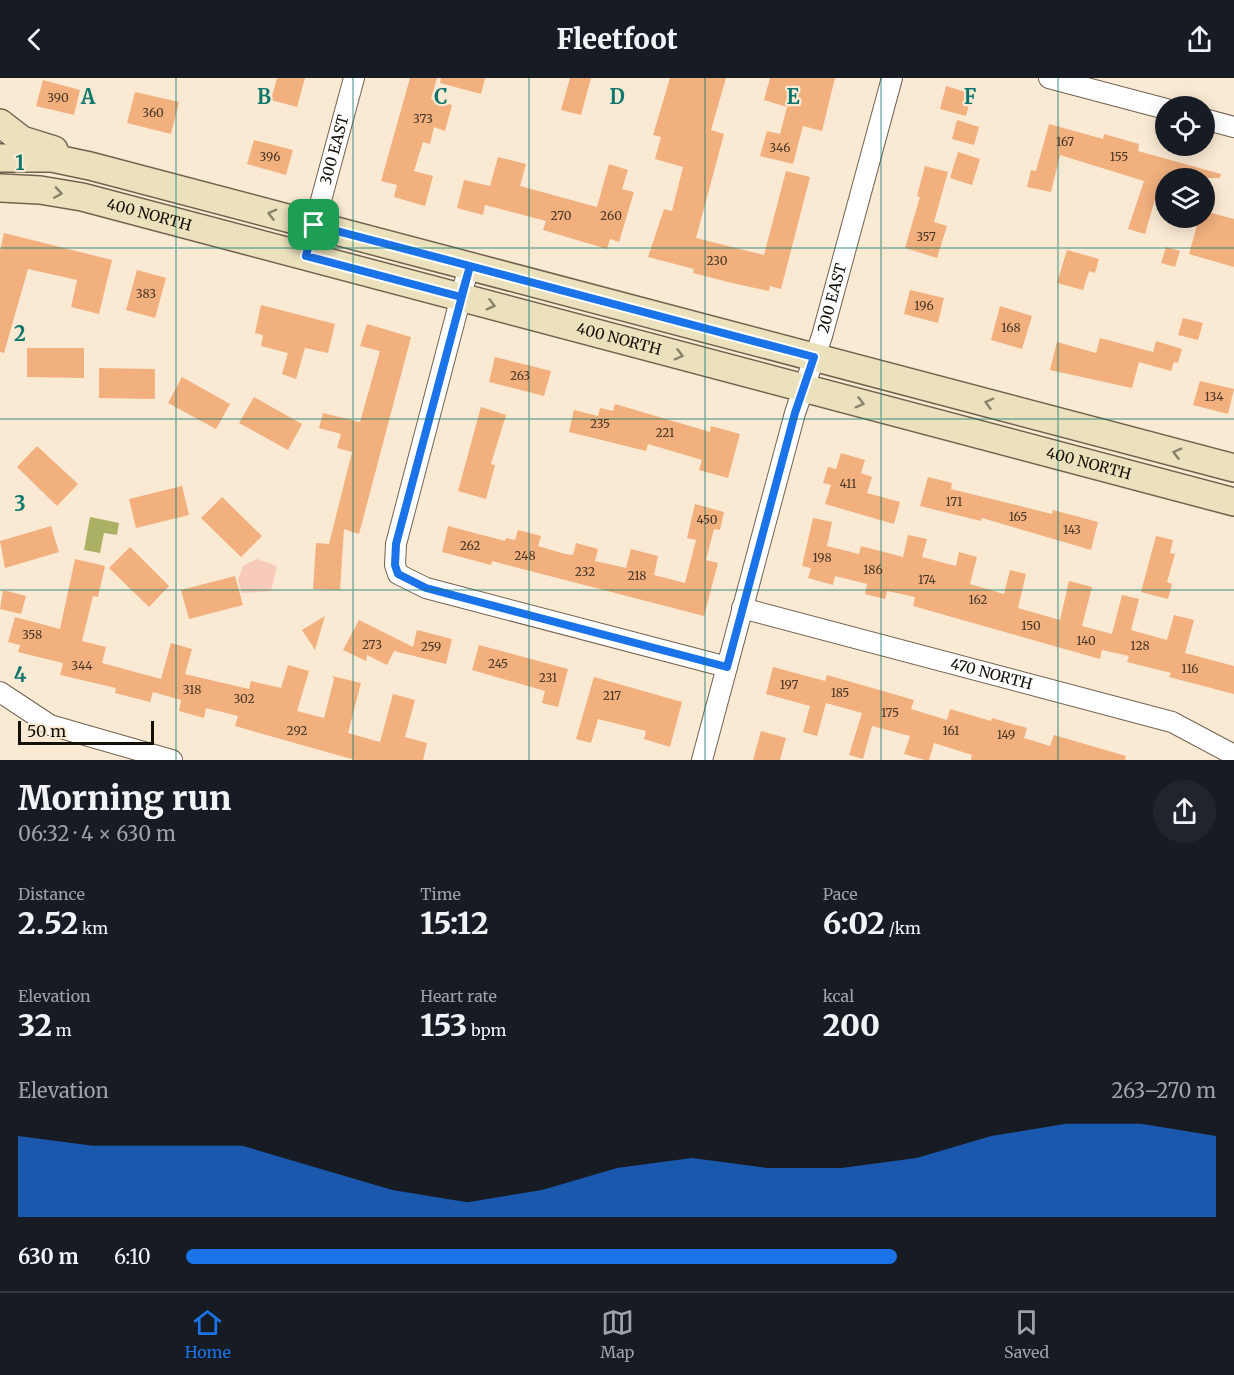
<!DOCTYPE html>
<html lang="en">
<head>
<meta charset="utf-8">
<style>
	:root { --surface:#171b24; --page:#20242c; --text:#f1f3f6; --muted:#9ea1a6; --line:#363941; --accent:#1a73e8 }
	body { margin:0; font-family:Merriweather,serif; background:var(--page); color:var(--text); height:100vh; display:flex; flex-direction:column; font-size:22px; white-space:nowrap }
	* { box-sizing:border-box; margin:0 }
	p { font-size:20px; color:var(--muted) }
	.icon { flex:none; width:33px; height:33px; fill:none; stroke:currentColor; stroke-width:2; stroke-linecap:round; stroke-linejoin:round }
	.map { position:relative; height:682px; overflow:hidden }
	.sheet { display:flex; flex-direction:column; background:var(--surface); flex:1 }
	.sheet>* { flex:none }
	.fabs { position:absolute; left:1155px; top:18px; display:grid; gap:12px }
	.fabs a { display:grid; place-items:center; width:60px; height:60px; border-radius:50%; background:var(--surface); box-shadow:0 3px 15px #0003; font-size:30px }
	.scale { position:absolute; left:18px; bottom:15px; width:136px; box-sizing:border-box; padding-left:6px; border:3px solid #140f07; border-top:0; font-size:16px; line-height:21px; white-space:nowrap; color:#140f07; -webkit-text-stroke:4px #fbead3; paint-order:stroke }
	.pin { position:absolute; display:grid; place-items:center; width:51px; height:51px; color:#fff; margin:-26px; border-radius:12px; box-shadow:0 3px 9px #0006 }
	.round { display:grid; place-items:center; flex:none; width:63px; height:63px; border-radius:32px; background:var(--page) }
	.overview { display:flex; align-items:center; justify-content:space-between; height:102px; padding:0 18px }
	h1 { font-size:33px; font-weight:800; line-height:45px }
	.stats { display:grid; grid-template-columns:repeat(3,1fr); gap:9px; height:102px; padding:6px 18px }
	.stats div { display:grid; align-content:center }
	.stats b { font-size:30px; font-weight:800 }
	.stats small { font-size:16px; font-weight:400 }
	.stats p { font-size:16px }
	.chart { height:168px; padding:12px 18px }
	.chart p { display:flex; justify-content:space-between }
	.chart svg { width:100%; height:108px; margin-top:6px; fill:var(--accent); opacity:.7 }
	ul { padding:0 18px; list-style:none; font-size:20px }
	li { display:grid; grid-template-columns:96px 72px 1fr; align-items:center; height:45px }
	li i { height:15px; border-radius:8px; background:var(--accent) }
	header { display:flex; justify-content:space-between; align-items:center; height:78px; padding:0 18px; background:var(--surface); font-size:27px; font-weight:800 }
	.tab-bar { display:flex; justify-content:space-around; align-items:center; height:84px; border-top:2px solid var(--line); background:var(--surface); font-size:16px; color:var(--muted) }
	.tab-bar a { display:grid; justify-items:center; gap:3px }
	.tab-bar .on { color:var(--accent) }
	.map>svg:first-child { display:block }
	.green { fill:#f7caba }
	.water { fill:#aab064 }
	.building { fill:#f1b07e }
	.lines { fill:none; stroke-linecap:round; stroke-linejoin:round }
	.street-casing { stroke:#71624f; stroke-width:22 }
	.secondary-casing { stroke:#71624f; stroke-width:30 }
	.street { stroke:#fff; stroke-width:20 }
	.secondary { stroke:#ebe2bd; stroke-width:27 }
	.oneway { stroke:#8a836b }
	.route-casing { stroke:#fff; stroke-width:12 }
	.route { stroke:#1a73e8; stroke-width:8 }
	.grid { fill:none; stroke:#0f766e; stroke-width:1.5; stroke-opacity:0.55 }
	.labels { text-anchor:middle; stroke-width:4.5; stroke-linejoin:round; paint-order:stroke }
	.number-label { font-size:12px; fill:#4b3725 }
	.street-label { font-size:15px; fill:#140f07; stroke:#fbead3 }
	.grid-label { font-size:20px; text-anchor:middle; font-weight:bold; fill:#0f766e; stroke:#fbead3; stroke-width:4.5; stroke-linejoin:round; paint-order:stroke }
</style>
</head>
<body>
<header><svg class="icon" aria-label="back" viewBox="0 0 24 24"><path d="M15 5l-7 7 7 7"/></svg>Fleetfoot<svg class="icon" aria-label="share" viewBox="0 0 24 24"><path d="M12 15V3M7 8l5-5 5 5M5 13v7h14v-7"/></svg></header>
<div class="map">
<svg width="1234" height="682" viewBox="0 0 1234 682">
	<rect width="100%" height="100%" fill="#fbead3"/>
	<polygon class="green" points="257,481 277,488 271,513 242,515 238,502 243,488"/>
	<polygon class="water" points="90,439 119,445 117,457 104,455 100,475 84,472"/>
	<g class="building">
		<polygon points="277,0 305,0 297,29 271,22"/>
		<polygon points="410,0 437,0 431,21 452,27 445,53 434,49 430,66 423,64 414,93 433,98 425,128 394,119 397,107 381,103"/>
		<polygon points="441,0 485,0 481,16 440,5"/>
		<polygon points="570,0 591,0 581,37 561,32"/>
		<polygon points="670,0 726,0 711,52 724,56 696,160 764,177 786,93 810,99 781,211 770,208 769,213 732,205 693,195 694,191 648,179 664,131 672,133 683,89 655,81 661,59 653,57"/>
		<polygon points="770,0 835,0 822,53 803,48 793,86 760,78 767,53 780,56 787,29 764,22"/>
		<polygon points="43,2 80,12 74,37 36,28"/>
		<polygon points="946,8 972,16 966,38 940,31"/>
		<polygon points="135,14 179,24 171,56 127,45"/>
		<polygon points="957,42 979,49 974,67 952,61"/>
		<polygon points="1049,46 1103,61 1104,56 1139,66 1138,73 1221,96 1220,100 1166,100 1166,114 1158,111 1145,156 1128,151 1144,103 1060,77 1051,114 1027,109 1031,92 1036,93"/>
		<polygon points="254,62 293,72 286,97 247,86"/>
		<polygon points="958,74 980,81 972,107 950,100"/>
		<polygon points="498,79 526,86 520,108 597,129 609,86 628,92 622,111 634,114 619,164 610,161 607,171 543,152 546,143 485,127 483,137 457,130 464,102 490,108"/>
		<polygon points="925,88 948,94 934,144 947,148 937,180 905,170 920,119 917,118"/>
		<polygon points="1204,133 1234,141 1234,189 1189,176 1199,140 1204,140"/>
		<polygon points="4,155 112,182 99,236 71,229 77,202 28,191 4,275 0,274 0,173"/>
		<polygon points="1166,169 1180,173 1175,189 1161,185"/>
		<polygon points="1067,172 1099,181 1095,195 1089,193 1083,212 1057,205"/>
		<polygon points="137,192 166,200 155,240 126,232"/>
		<polygon points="910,212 944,220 938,245 904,236"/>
		<polygon points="261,227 335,246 328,275 305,270 296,301 282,296 288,275 261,268 263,257 255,255"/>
		<polygon points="1000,228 1032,238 1022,271 991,262"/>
		<polygon points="1183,240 1203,245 1198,262 1178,257"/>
		<polygon points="367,246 411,259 359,456 344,451 340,512 313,511 316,465 329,466 352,374 337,370 341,356 319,350 323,335 360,344 380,273 360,268"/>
		<polygon points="1100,260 1153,274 1156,263 1182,271 1178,285 1174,284 1171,293 1139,284 1132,310 1050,292 1057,264 1096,275"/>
		<polygon points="27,270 84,270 84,300 27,299"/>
		<polygon points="495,279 551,293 544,318 489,304"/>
		<polygon points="99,290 155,291 155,321 99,320"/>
		<polygon points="182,299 230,326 216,351 168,325"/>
		<polygon points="1200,303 1234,311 1228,336 1193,327"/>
		<polygon points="254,319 302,346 288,372 239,345"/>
		<polygon points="615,326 710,354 711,348 740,356 728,400 699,392 702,382 648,366 646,373 569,354 574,332 598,338 600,330 613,333"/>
		<polygon points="481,329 506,337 491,386 495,387 486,421 458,413"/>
		<polygon points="37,368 78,406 57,428 17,389"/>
		<polygon points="841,375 865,382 861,395 872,399 867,415 900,424 894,446 825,426 831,407 823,405 828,389 836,391"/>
		<polygon points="928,399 952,405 951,411 1052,436 1053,432 1098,444 1091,472 982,440 981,443 920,428"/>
		<polygon points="182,408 189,437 136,450 129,421"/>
		<polygon points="222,419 262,458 241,479 201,440"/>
		<polygon points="695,426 724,434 720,452 714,451 706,482 718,485 704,538 492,483 491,487 442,474 448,448 505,463 506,460 515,462 518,452 541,458 538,468 565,476 573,477 576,465 598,471 595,483 626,490 631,471 658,478 654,497 685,505 696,462 687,460"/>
		<polygon points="813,440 832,444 827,468 859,476 861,468 903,479 908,457 927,461 922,479 956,488 959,474 977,479 970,506 1004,516 1010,492 1026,496 1018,530 1060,542 1069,503 1092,509 1082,548 1112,556 1122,517 1139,521 1131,552 1167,562 1174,537 1194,542 1185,575 1234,588 1234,616 1169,599 1171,595 1127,584 1129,578 1102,572 1100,581 913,528 915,519 887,513 885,521 865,516 867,506 835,498 833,507 808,500 811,490 802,488"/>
		<polygon points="51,448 59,474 5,490 0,463"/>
		<polygon points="1156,458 1173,462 1170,475 1175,476 1167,504 1172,506 1168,521 1141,514"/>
		<polygon points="130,469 169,508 149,529 109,490"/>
		<polygon points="75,481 105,488 98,519 93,518 82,563 106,569 102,585 161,601 171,565 192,571 185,596 249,611 251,603 281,610 288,587 309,593 297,633 324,640 334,601 332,598 361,605 348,655 380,664 393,616 415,622 405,659 427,665 423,682 355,682 235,648 238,638 206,630 204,640 179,633 181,622 153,614 150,624 115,615 116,610 60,597 63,585 18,574 20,567 8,564 15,539 60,551"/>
		<polygon points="235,498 243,527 189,541 181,512"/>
		<polygon points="3,512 26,518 21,536 0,531"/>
		<polygon points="325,538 315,572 302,552"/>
		<polygon points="359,542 413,569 417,552 452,561 446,586 394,573 387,587 367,577 366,583 343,572"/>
		<polygon points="479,567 568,591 558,629 542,625 545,613 472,592"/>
		<polygon points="773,589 825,603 827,597 914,622 911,631 947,642 950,631 991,643 992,640 1027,650 1024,660 1050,668 1054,657 1126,678 1125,682 971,682 972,677 934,665 929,682 925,682 904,676 910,658 872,648 863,681 849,677 862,635 826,625 817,658 803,654 810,628 766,616"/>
		<polygon points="594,599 682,624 670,669 644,661 646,653 598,641 591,665 576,661"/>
		<polygon points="761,653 786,660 780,682 753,682"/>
	</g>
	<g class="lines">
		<defs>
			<g id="street">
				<polyline points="1049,0 1166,31"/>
				<polyline points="1204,41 1234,49"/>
				<path id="s1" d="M306,178l48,-178"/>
				<polyline points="469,188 396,466 395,487 398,496 426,510 727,589"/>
				<path id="s2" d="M742,530l430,114 62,33"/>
				<polyline points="0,614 50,647 172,682"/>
				<path id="s3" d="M702,682l93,-347 27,-77 70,-258"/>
			</g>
			<g id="secondary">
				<polyline points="0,45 22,62 54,72"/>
				<polyline points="0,80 52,80 90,88 1234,390"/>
				<path id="s4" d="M0,110l40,2 42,7 1152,305"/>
			</g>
		</defs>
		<use href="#street" class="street-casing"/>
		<use href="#secondary" class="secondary-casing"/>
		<use href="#street" class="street"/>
		<use href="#secondary" class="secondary"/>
	</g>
	<defs><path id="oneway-chevron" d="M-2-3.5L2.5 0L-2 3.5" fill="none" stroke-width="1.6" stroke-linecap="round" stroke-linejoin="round" transform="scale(1.5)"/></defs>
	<g class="oneway">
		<use href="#oneway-chevron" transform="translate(58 115) rotate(9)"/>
		<use href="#oneway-chevron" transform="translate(272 136) rotate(-165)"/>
		<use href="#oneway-chevron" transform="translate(491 227) rotate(15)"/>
		<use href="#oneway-chevron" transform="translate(679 277) rotate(15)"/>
		<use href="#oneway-chevron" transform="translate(860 325) rotate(15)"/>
		<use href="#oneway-chevron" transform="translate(989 325) rotate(-165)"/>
		<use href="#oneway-chevron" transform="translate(1177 375) rotate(-165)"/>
	</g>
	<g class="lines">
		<defs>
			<polyline id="route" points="314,147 470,188 396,466 395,487 398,496 426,510 727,589 795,335 814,279 470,188 461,219 306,178 314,147"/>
		</defs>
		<use href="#route" class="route-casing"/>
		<use href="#route" class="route"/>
	</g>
	<path class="grid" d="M176,0v682M353,0v682M529,0v682M705,0v682M881,0v682M1058,0v682M0,170h1234M0,341h1234M0,512h1234"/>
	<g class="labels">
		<g class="number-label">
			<text x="58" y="24">390</text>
			<text x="153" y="39">360</text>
			<text x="423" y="45">373</text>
			<text x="1065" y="68">167</text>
			<text x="780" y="74">346</text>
			<text x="270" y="83">396</text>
			<text x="1119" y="83">155</text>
			<text x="561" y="142">270</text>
			<text x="611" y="142">260</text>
			<text x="926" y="163">357</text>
			<text x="717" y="187">230</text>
			<text x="146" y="220">383</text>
			<text x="924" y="232">196</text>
			<text x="1011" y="254">168</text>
			<text x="520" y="302">263</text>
			<text x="1214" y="323">134</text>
			<text x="600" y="350">235</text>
			<text x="665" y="359">221</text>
			<text x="848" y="410">411</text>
			<text x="954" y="428">171</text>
			<text x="1018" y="443">165</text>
			<text x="707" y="446">450</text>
			<text x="1072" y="456">143</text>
			<text x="470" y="472">262</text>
			<text x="525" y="482">248</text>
			<text x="822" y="484">198</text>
			<text x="873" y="496">186</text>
			<text x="585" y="498">232</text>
			<text x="637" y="502">218</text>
			<text x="927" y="506">174</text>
			<text x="978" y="526">162</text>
			<text x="1031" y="552">150</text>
			<text x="32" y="561">358</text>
			<text x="1086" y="567">140</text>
			<text x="372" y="571">273</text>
			<text x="1140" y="572">128</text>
			<text x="431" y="573">259</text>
			<text x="498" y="590">245</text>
			<text x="82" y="592">344</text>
			<text x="1190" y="595">116</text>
			<text x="548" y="604">231</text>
			<text x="789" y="611">197</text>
			<text x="192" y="616">318</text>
			<text x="840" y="619">185</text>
			<text x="612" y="622">217</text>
			<text x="244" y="625">302</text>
			<text x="890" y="639">175</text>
			<text x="297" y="657">292</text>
			<text x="951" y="657">161</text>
			<text x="1006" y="661">149</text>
		</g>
		<g class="street-label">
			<text dy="5" stroke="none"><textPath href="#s1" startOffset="110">300 EAST</textPath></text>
			<text dy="5" stroke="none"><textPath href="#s4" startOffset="152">400 NORTH</textPath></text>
			<text dy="5" stroke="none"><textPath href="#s3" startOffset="480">200 EAST</textPath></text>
			<text dy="5" stroke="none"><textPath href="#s4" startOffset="638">400 NORTH</textPath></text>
			<text dy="5" stroke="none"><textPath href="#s4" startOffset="1124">400 NORTH</textPath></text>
			<text dy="5" stroke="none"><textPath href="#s2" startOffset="258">470 NORTH</textPath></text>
		</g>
	</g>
	<g class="grid-label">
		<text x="88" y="26">A</text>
		<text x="264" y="26">B</text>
		<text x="441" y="26">C</text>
		<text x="617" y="26">D</text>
		<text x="793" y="26">E</text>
		<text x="970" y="26">F</text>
		<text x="20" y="92">1</text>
		<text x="20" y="263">2</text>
		<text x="20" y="433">3</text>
		<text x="20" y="604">4</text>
	</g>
</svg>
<div class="fabs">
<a><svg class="icon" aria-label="locate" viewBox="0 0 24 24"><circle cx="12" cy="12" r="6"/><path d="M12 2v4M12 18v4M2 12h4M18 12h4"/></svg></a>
<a><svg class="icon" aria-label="layers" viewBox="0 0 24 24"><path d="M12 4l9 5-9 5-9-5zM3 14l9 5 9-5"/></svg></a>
</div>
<div class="scale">50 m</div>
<div class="pin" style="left:314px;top:147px;background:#1e9e55"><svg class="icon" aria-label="arrive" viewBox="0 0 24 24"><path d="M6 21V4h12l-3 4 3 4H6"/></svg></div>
</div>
<section class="sheet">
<div class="overview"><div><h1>Morning run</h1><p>06:32 · 4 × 630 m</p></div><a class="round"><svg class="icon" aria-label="share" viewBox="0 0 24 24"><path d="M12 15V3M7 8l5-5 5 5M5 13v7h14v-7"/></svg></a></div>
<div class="stats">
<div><p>Distance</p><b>2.52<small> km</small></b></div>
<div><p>Time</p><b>15:12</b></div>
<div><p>Pace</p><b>6:02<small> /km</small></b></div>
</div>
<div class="stats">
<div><p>Elevation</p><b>32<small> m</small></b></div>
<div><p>Heart rate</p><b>153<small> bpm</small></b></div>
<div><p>kcal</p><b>200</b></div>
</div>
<div class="chart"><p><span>Elevation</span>263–270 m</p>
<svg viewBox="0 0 160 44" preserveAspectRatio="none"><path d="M0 44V11L10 15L20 15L30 15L40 24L50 33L60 38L70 33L80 24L90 20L100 24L110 24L120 20L130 11L140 6L150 6L160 11V44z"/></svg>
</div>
<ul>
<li><b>630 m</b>6:10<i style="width:69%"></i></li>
</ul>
</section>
<nav class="tab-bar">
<a class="on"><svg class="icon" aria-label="home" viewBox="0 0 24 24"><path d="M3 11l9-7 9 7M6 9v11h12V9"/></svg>Home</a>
<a><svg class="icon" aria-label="map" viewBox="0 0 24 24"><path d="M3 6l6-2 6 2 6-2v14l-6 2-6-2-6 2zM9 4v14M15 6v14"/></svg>Map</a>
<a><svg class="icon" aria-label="saved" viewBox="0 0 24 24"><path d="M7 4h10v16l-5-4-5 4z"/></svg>Saved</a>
</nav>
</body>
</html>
